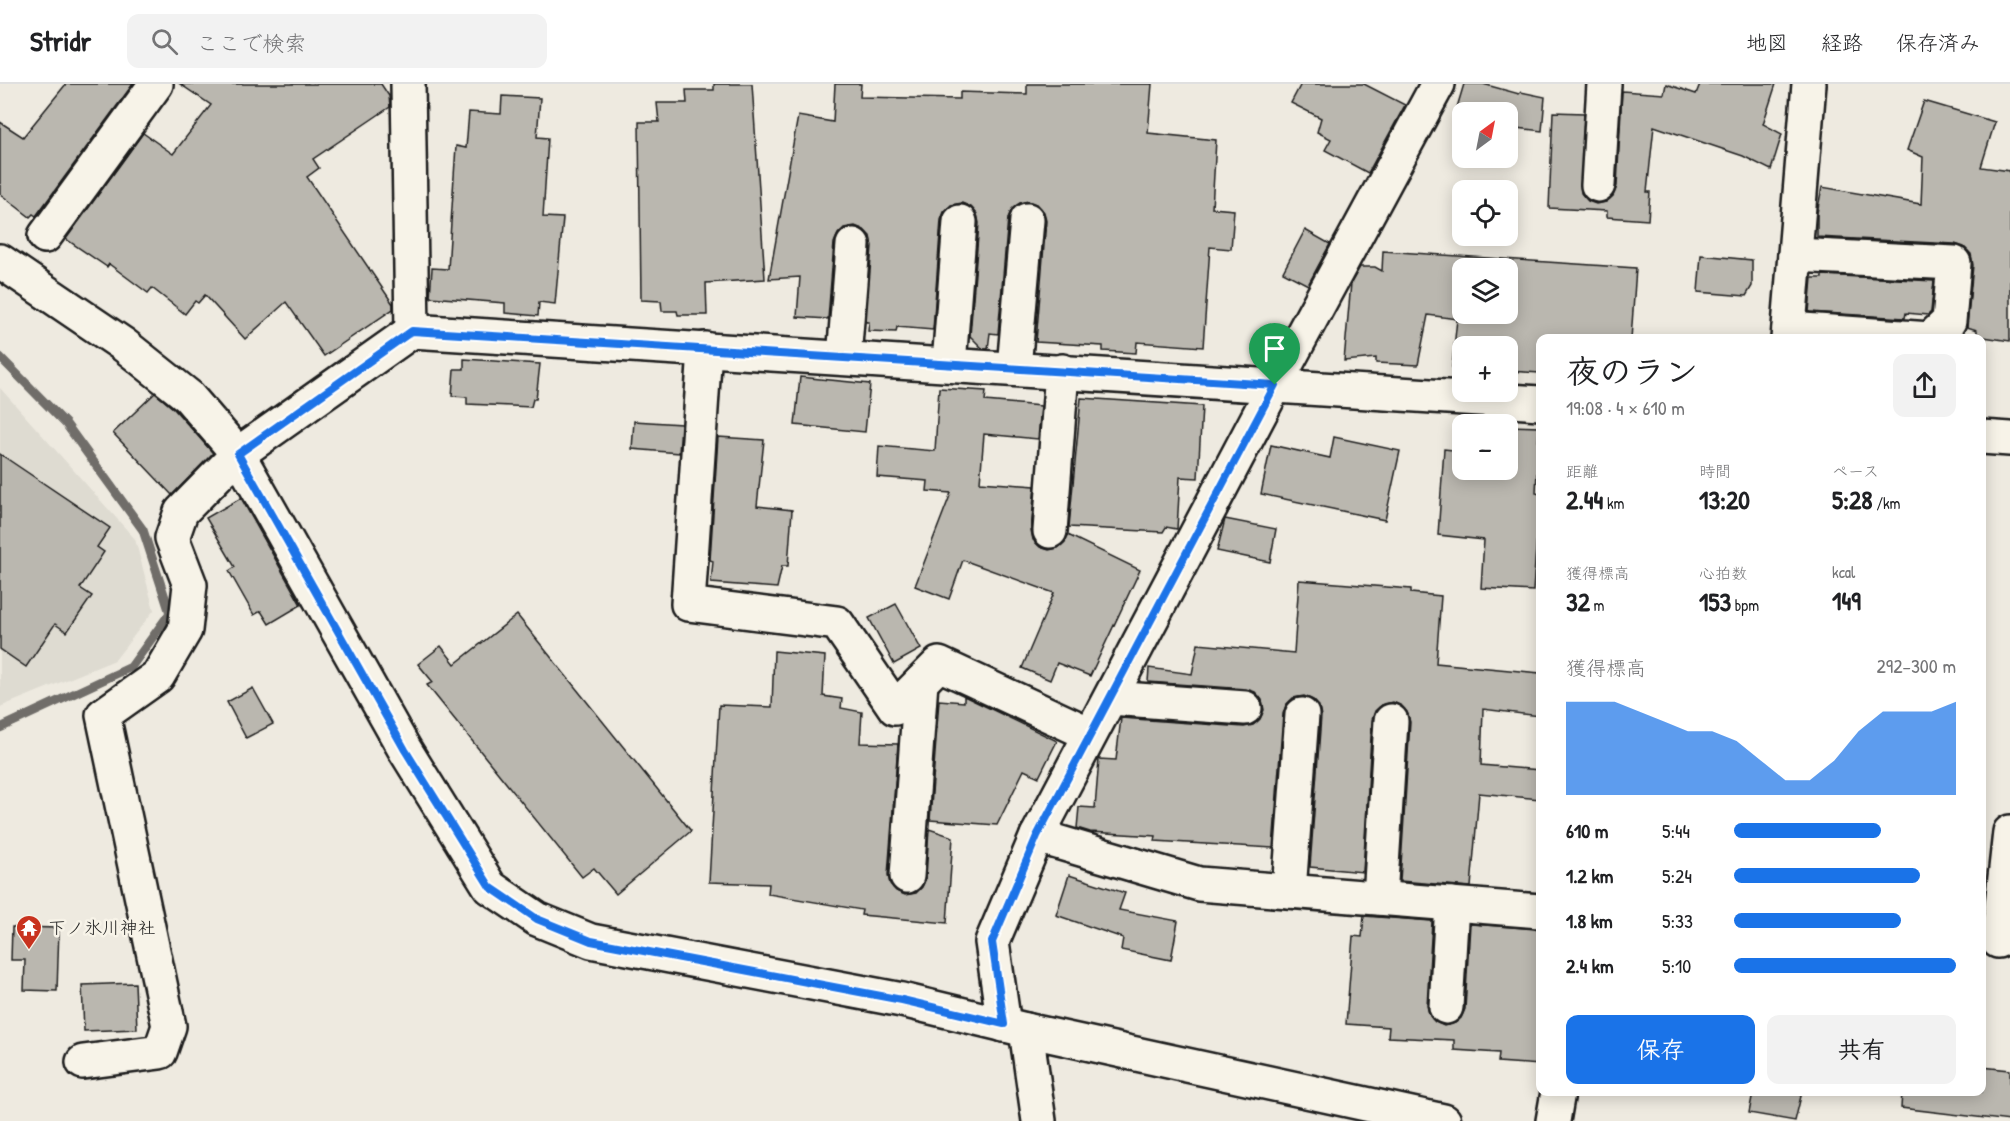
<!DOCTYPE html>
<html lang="ja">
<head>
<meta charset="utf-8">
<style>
	:root { --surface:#fff; --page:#f2f2f2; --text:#202124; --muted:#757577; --line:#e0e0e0; --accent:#1a73e8 }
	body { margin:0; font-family:"Patrick Hand","Klee One",sans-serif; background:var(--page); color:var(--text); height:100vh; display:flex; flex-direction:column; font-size:22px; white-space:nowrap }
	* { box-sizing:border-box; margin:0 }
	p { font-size:20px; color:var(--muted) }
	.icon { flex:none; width:33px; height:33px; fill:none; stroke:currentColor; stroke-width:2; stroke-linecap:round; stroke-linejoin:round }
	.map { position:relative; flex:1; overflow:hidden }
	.panel { position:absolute; left:1536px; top:250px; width:450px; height:762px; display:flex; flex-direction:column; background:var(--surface); border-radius:12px; box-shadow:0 3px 15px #0003 }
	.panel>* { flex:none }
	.needle { width:39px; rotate:32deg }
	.fabs { position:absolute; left:1452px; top:18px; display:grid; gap:12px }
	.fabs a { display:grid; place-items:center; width:66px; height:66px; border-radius:12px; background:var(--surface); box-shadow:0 3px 15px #0003; font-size:30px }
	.pin { position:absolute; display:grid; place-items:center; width:51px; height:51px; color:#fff; margin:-62px -26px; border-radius:50% 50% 50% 0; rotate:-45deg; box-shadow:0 0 6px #0007 }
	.pin .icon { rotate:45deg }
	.round { display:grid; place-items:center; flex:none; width:63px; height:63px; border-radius:12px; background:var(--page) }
	.summary { display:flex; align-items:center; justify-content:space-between; height:102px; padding:0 30px }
	h1 { font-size:33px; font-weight:800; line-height:45px }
	.figures { display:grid; grid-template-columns:repeat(3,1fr); gap:9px; height:102px; padding:6px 30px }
	.figures div { display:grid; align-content:center }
	.figures b { font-size:26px; font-weight:800 }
	.figures small { font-size:16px; font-weight:400 }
	.figures p { font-size:16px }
	.chart { height:168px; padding:12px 30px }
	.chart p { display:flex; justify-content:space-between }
	.chart svg { width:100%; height:108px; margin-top:6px; fill:var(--accent); opacity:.7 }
	.cta { display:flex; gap:12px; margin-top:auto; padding:12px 30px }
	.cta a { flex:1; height:69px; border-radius:12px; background:var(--accent); color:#fff; font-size:24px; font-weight:800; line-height:69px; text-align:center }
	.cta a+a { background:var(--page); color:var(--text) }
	ul { padding:0 30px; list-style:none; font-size:20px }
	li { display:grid; grid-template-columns:96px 72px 1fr; align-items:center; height:45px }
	li i { height:15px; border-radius:8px; background:var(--accent) }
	header { display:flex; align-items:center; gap:36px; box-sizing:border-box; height:84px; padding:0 30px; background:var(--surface); border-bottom:2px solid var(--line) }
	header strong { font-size:28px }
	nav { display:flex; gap:33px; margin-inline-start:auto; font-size:21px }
	.search { width:420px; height:54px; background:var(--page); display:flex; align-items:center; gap:15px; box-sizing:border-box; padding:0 21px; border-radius:12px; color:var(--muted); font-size:22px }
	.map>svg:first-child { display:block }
	.built { fill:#dedbd1 }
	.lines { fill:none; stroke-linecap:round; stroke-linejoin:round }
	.stream { stroke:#6f6d69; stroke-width:9 }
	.building { fill:#bab7af; stroke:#1c1c1c; stroke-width:1.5; fill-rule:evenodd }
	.minor-casing { stroke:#1c1c1c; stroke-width:38 }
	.minor { stroke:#f7f3e8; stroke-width:33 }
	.route-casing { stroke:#fff; stroke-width:12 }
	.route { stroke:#1a73e8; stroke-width:8 }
	.labels { text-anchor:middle; stroke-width:5; stroke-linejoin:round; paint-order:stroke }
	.poi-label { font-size:18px; fill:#1c1c1c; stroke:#f7f3e8; text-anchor:start }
</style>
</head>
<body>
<header>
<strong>Stridr</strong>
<div class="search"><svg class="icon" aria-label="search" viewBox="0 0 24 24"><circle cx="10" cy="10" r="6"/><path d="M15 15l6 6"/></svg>ここで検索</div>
<nav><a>地図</a><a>経路</a><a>保存済み</a></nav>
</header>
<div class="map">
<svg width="2010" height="1037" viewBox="0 0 2010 1037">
	<rect width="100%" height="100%" fill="#eeeae0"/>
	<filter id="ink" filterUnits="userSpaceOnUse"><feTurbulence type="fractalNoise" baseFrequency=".0167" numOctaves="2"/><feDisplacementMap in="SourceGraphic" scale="12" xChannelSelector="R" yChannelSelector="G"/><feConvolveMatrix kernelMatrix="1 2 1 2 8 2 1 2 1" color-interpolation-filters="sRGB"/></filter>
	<g filter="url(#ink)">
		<polygon class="built" points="0,304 135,455 154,526 115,576 0,623"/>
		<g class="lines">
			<polyline class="stream" points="0,273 66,340 143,446 170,529 131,583 0,644"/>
		</g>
		<g class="building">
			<polygon points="66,0 133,0 36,132 33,130 30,133 0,110 0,38 23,53"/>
			<polygon points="180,0 381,0 389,12 390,23 313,75 319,84 307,93 393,220 393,225 324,272 286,218 245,255 205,211 198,219 195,217 185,230 152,204 148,209 109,180 107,183 66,155 143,49 173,70 211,21"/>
			<polygon points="714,0 752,0 765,195 706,199 707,231 678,231 677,227 662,227 661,217 641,216 639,38 659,38 657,19 687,19 686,6 714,6"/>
			<polygon points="835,0 861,0 860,13 960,15 960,8 1027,10 1027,0 1152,0 1148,49 1216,56 1212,124 1234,126 1231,165 1210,163 1203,263 1137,258 1136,269 1103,267 1103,262 1036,258 1046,137 1044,128 1038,121 1028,117 1020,119 1012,125 1008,134 998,250 990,249 988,265 983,265 970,252 979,139 977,130 971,123 962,119 951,121 944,128 941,136 933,246 897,243 896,248 868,247 869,238 866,238 872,162 870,152 864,146 855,142 844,144 838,150 834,159 828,235 797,233 800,193 769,195 798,32 833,38"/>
			<polygon points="1301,0 1364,0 1405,21 1368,89 1325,66 1331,55 1317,48 1321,34 1291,19"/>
			<polygon points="1464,0 1483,0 1519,10 1521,8 1545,13 1542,47 1508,43 1508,28 1462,28 1462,32 1455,30"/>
			<polygon points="1666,0 1696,10 1700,0 1776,0 1763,40 1782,50 1771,86 1743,72 1654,42 1647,108 1650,108 1648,136 1607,133 1607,127 1549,124 1553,28 1584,29 1581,109 1588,117 1596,120 1606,118 1613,112 1617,102 1622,7 1664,10"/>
			<polygon points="502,12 540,14 537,53 548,54 543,133 563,134 555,220 539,218 538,232 505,229 505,219 430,213 432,184 448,185 456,62 466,64 469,28 501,30"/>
			<polygon points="1924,17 1995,38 1981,83 2010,87 2010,257 1977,252 1977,246 1967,243 1973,181 1971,170 1964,163 1955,160 1817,153 1817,129 1822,103 1921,120 1923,73 1907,66"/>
			<polygon points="1305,146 1330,160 1308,201 1283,188"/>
			<path d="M1383,167l253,17 -5,71h-91v34l-32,-2v-25h-46v22l-10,-1 5,-48 -29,-4 -10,50 -42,-2v-5l-32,3 7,-78 9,-16h15l7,4zM1462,184h46v46h-46z"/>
			<polygon points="1701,171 1752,176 1752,202 1746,212 1698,208"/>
			<polygon points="1822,191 1934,197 1931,228 1928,231 1906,229 1905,234 1809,228 1812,194 1822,194"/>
			<polygon points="464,275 540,280 536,315 533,315 531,323 467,320 467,313 452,312 454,285 464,285"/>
			<polygon points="800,293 870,300 865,348 795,341"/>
			<polygon points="939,304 986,307 985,317 1041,322 1038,355 984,350 980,398 1035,402 1031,446 1033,456 1040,463 1049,466 1058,464 1065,458 1068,451 1140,486 1090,592 1057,579 1050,596 1022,584 1054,509 963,476 949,515 915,502 951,409 927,407 928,397 877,393 879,362 935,367"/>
			<polygon points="155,309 174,325 213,369 172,411 113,349"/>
			<polygon points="1081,314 1202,322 1198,394 1180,393 1177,445 1166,443 1163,448 1069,443"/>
			<polygon points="634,337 681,340 679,369 632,365"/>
			<polygon points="1508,342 1539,343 1536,409 1540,410 1540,450 1537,450 1533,507 1481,504 1484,456 1438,451 1444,365 1462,367 1462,386 1508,386"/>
			<polygon points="718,353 764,356 757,422 792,426 788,482 782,482 777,504 711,499 713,477 710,476"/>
			<polygon points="1334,353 1400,367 1385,436 1261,410 1271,361 1330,374"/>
			<polygon points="0,370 110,444 97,463 104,468 80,504 92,512 67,548 55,540 26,583 0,565"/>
			<polygon points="241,414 301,521 269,540 261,527 254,531 229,487 235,483 206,434"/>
			<polygon points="1225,435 1276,445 1270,478 1217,467"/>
			<polygon points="1299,496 1411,505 1411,509 1441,512 1436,579 1540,589 1540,632 1483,625 1481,681 1540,686 1540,715 1479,709 1471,803 1400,797 1410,638 1407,628 1402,622 1393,618 1382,621 1375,627 1372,636 1363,788 1310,783 1321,632 1319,622 1313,616 1304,612 1293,614 1286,621 1283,630 1273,764 1155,757 1156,752 1090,748 1077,744 1079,723 1095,724 1099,675 1116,676 1121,634 1244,643 1253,641 1260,635 1264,626 1262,616 1255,608 1246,605 1148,598 1149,584 1192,590 1198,560 1294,569"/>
			<polygon points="896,520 921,565 894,580 869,534"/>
			<polygon points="517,531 691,747 616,810 594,784 582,793 427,601 433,598 418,580 441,562 455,580"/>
			<polygon points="774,567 825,572 823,612 842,615 841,624 862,628 860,659 898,660 888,791 890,800 896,807 905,811 916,809 922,803 926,794 929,745 953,753 947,839 861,831 862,826 768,810 769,800 709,798 719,621 772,623"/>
			<polygon points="253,604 273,640 246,654 227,618"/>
			<polygon points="964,612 1057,657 1039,693 1024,686 997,741 930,736 939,616 964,618"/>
			<polygon points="1069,791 1125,809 1119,826 1178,837 1171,876 1121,866 1123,854 1056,831"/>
			<polygon points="1364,832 1432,837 1427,922 1430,932 1435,938 1444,942 1455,939 1461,934 1465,925 1470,840 1540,845 1540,981 1498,978 1499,969 1454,966 1454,956 1388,953 1389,943 1346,940 1353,852 1362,853"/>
			<polygon points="12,843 59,844 57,907 24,906 25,876 11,876"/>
			<polygon points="135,899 137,945 84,947 82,901"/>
			<polygon points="1982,983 2010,986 2010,1037 1901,1024 1902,1008 1982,1008"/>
			<polygon points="1753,1008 1802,1008 1795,1037 1749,1029"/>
		</g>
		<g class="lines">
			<defs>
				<g id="minor">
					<polyline points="408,0 412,247"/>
					<polyline points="1598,101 1604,0"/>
					<polyline points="45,152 156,0"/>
					<polyline points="0,177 124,261 188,312 238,370 405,666 490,803 537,835 591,857 902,916 1026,946 1444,1037"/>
					<polyline points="1789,245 1930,255 1949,237 1954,179 1795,171"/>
					<polyline points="1788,255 1809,0"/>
					<polyline points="705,265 688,520 837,539 895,624 939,580 1090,650"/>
					<polyline points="844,274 853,161"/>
					<polyline points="949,280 960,138"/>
					<polyline points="1014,284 1027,136"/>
					<polyline points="1982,353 2010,355"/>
					<polyline points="1050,447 1062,287"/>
					<polyline points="1111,614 1245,624"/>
					<polyline points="1037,752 1199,800 1540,827"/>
					<polyline points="907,792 921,598"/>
					<polyline points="1289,807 1302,631"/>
					<polyline points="1380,814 1391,637"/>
					<polyline points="1998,857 2010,748"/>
					<polyline points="1446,923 1452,820"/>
					<polyline points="1004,941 992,858 1037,752 1275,301 1438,0"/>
					<polyline points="1026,946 1039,1037"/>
					<polyline points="83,978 160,968 169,942 103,631 158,592 185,546 190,501 172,454 181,428 238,370 412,247 1540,319"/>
					<polyline points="1553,1037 1558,1008"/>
				</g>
			</defs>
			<use href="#minor" class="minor-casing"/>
			<use href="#minor" class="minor"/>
		</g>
	</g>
	<g class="lines" filter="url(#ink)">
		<defs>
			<polygon id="route" points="412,247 1275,301 1037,752 992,858 1004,940 902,916 591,857 537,835 490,803 405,666 238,370"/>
		</defs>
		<use href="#route" class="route-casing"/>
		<use href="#route" class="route"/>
	</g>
	<defs>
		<symbol id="temple-pin" viewBox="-11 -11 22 30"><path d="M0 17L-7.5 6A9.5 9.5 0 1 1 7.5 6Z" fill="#c8321e" stroke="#f7f3e8"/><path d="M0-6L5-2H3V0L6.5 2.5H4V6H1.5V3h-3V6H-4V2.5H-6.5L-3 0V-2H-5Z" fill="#fff"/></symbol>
	</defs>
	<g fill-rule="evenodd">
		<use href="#temple-pin" x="14" y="829" width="30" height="40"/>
	</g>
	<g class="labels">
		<g class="poi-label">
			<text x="48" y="850">下ノ氷川神社</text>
		</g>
	</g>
</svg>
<div class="fabs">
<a><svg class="needle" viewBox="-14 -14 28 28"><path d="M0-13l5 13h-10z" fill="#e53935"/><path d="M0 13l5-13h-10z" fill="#757577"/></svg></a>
<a><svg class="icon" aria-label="locate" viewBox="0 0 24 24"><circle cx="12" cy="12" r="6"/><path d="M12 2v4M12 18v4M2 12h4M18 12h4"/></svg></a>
<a><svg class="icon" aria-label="layers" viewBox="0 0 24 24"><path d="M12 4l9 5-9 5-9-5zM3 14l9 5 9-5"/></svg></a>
<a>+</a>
<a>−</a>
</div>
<div class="pin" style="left:1275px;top:301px;background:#1e9e55"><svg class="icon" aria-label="arrive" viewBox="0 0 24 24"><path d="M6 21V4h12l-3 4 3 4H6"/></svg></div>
<section class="panel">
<div class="summary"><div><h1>夜のラン</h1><p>19:08 · 4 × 610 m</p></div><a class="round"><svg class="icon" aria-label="share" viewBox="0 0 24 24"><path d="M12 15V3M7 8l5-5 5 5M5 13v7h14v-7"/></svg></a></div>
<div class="figures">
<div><p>距離</p><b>2.44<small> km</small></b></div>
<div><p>時間</p><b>13:20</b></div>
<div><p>ペース</p><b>5:28<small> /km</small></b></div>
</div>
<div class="figures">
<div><p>獲得標高</p><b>32<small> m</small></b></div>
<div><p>心拍数</p><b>153<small> bpm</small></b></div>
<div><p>kcal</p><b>149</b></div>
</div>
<div class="chart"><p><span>獲得標高</span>292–300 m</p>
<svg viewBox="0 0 160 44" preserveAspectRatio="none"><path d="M0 44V6L10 6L20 6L30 10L40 14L50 18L60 18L70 22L80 30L90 38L100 38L110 30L120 18L130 10L140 10L150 10L160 6V44z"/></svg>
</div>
<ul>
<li><b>610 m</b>5:44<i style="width:66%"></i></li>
<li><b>1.2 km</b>5:24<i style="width:84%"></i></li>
<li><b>1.8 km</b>5:33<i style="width:75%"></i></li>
<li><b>2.4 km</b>5:10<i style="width:100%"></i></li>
</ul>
<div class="cta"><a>保存</a><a>共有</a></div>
</section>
</div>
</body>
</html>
